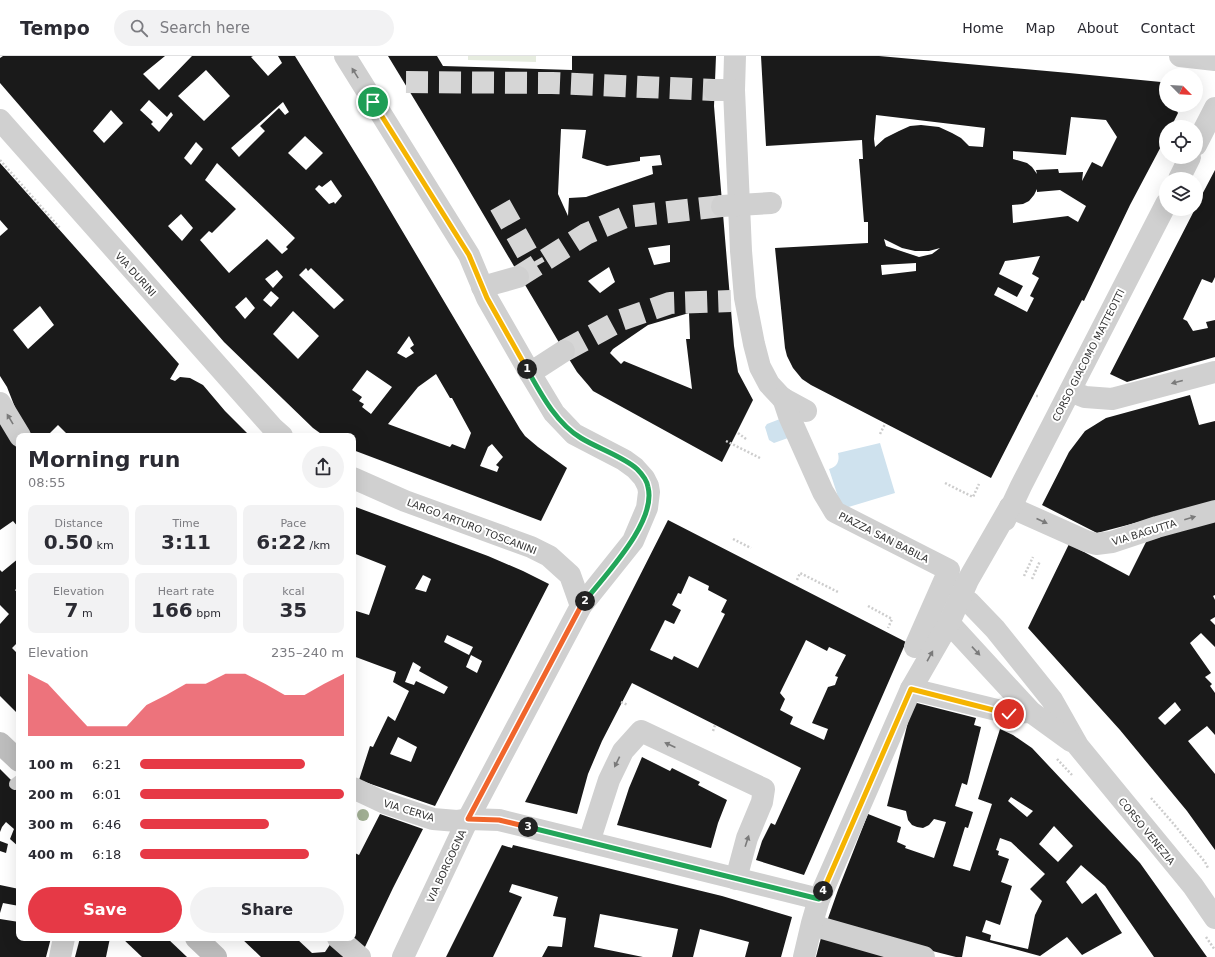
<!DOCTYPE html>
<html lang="en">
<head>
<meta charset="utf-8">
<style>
	:root { --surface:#fff; --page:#f2f2f3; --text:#2b2b33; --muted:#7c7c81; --line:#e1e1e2; --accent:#e63946 }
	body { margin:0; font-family:"DejaVu Sans",sans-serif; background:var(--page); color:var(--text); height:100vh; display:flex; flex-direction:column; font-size:15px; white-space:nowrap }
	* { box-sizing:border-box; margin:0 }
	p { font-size:13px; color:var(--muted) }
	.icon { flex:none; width:22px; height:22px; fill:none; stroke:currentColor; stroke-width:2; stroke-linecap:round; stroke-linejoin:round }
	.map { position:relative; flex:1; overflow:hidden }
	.details { position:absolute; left:16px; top:377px; width:340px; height:508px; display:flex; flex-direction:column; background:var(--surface); border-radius:8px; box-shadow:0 4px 16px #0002 }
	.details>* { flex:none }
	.needle { width:26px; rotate:114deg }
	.tools { position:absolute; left:1159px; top:12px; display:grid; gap:8px }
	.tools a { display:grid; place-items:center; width:44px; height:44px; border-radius:50%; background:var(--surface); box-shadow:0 4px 16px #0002; font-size:20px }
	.pin { position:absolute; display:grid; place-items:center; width:34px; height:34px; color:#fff; margin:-17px; border:2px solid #fff; border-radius:50%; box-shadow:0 1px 4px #0007 }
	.km { position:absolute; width:20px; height:20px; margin:-10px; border-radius:50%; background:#222; color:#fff; font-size:11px; line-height:20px; text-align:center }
	.round { display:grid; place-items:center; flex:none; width:42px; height:42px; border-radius:21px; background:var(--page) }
	.summary { display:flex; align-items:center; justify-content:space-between; height:68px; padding:0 12px }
	h1 { font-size:22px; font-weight:800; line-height:30px }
	.metrics { display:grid; grid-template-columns:repeat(3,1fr); gap:6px; height:68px; padding:4px 12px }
	.metrics div { display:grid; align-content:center; border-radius:8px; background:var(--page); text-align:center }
	.metrics b { font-size:20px; font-weight:800 }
	.metrics small { font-size:11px; font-weight:400 }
	.metrics p { font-size:11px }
	.chart { height:112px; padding:8px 12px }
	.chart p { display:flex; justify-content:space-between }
	.chart svg { width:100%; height:72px; margin-top:4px; fill:var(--accent); opacity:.7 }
	.action { display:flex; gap:8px; margin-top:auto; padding:8px 12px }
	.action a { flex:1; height:46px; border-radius:24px; background:var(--accent); color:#fff; font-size:16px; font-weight:800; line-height:46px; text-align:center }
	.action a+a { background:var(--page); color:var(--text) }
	ul { padding:0 12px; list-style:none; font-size:13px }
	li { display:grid; grid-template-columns:64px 48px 1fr; align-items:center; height:30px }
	li i { height:10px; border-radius:5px; background:var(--accent) }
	header { display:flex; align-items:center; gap:24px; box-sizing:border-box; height:56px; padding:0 20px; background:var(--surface); border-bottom:1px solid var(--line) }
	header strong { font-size:19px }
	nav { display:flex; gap:22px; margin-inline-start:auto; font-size:14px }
	.search { width:280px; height:36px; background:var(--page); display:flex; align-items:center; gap:10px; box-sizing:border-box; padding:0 14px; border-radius:22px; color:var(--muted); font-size:15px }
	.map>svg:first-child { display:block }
	.green { fill:#e6ecdf }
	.water { fill:#cfe2ee }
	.building { fill:#1a1a1a; fill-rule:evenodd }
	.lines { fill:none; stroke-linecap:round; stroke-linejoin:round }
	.street-tunnel { stroke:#d6d6d6; stroke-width:22; stroke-dasharray:22 11; stroke-linecap:butt }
	.path { stroke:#cdcdcd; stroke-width:2.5; stroke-dasharray:2 2; stroke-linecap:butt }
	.lane { stroke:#d0d0d0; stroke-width:12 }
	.street { stroke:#d0d0d0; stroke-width:22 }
	.secondary { stroke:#bdbdbd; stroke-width:22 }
	.tree { fill:#a2b095 }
	.oneway { fill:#7a7a7a }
	.split-1-casing { stroke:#fff; stroke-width:8 }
	.split-2-casing { stroke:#fff; stroke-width:8 }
	.split-3-casing { stroke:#fff; stroke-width:8 }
	.split-4-casing { stroke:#fff; stroke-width:8 }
	.split-5-casing { stroke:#fff; stroke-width:8 }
	.split-1 { stroke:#f5b400; stroke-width:5 }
	.split-2 { stroke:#22a559; stroke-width:5 }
	.split-3 { stroke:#f0652b; stroke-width:5 }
	.split-4 { stroke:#22a559; stroke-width:5 }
	.split-5 { stroke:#f5b400; stroke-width:5 }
	.labels { text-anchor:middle; stroke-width:4; stroke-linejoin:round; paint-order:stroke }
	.street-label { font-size:10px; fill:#333; stroke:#fff }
</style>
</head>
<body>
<header>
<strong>Tempo</strong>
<div class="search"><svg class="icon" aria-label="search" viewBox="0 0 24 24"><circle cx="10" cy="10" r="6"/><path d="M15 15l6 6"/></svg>Search here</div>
<nav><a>Home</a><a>Map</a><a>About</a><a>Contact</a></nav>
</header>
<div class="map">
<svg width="1215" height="901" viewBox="0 0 1215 901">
	<rect width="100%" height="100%" fill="#fff"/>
	<polygon class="green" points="468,0 536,0 536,6 468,4"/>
	<g class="water">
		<polygon points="780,363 788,382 774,387 769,384 765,371 767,368"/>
		<path d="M880,387l15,50 -53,16 -13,-40c8,-2 11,-8 9,-16z"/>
	</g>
	<g class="building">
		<path d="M3,0h162l-22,18 16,16 33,-34h61l-2,1 17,19 14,-13 -4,-7h17l77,124 148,249 5,7 13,11 29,21 -26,53 -188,-71v-14h-29l-11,-8 -89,-86 -224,-259v-25zM206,14l24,26 -26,25 -26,-25zM149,44l18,17 4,-5 2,3 -14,17 -8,-8 2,-2 -13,-12zM283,46l6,10 -4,3 -6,-7 -19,18 5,5 -26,26 -8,-9zM111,54l12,13 -19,20 -11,-12zM305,80l18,17 -17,17 -18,-17zM196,86l7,7 -12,16 -7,-7zM217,107l78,75 -9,9 2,2 -6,5 -15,-15 -38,34 -29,-33 9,-9 3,2 24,-24 -31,-29zM331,124l11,16 -7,8 -1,-2 -5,2 -14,-15 4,-4 3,2zM181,158l12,14 -11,13 -14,-15zM306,212l2,3 3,-3 33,32 -10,9 -35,-34zM277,214l6,7 -10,11 -8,-9zM271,235l8,7 -8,9 -8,-7zM246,241l9,11 -10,11 -10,-12zM293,255l26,25 -21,23 -25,-25zM409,280l5,9 -4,3 4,5 -8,5 -9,-5zM367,314l25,17 -21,27 -9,-7 2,-3 -5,-3 3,-4 -10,-7zM436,318l14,24h2l19,35 -6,16 -13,-5 -2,3 -62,-23 30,-37zM492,388l11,13 -7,8 3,2 -2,5 -17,-6 8,-19z"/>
		<path d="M388,0h49l6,10 129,4v-14h144l-2,50 20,240 4,26 15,28 -31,62 -129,-71 -4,-5 -12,-14 -13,-21 -108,-183zM561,73l25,1 -4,28 25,8 33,-5v-4l20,-2 2,10 -10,1 1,8 -67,23 -17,1 -1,18 -10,-22zM670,189v17l-16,3 -6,-17zM609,211l6,15 -15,11 -12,-12zM689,257l1,26h-4l6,50 -68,-28 -3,3 -11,-11 3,-4 35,-24z"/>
		<path d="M761,0h118l190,17 92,9 5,9v14h8l4,8 -7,14h-5v10l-36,68 -46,96 -2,-1 -91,178 -180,-93 -9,-6 -9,-11 -6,-12 -2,-8 -10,-100 93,-5v-21h-4l-5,-63h4l-1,-19 -96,6zM876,59l109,13 -2,19 -14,-1 -8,-8 -9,-5 -13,-6 -18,-2 -11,1 -11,5 -14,7 -10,9 -1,-8zM1071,61l35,3 11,17 -15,30 -10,-5 -10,19 1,-9 -24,1 -1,-4 -22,1 1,4 -5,-7 -5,-4 -14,-4v-8l53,4zM1037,133v3l23,-2 26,16 -8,16 -10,-6 -55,7 -1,-18 11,-1 6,-3 5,-6zM884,183l18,9 13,3h14l11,-3 -8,6 -13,3 -33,-11zM1040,200l-8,18 7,4 -9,18 4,2 -7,14 -33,-17 4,-8 19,10 6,-11 -24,-12 6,-13zM916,207v8l-34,4 -1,-10z"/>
		<path d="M0,107l179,201 -9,15 5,2 5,-4 10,1 13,7 22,26 25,25h-187l3,-3 -8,-8 -8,8 3,3h-23l-12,-21 -11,-28 -7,-11v-140l8,-7 -8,-9zM40,250l14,19 -26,24 -15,-19z"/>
		<polygon points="1215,114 1215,221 1212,227 1202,223 1183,263 1187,265 1193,275 1208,272 1206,266 1215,264 1215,301 1127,326 1110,318 1195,153 1196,153 1196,150"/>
		<polygon points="1190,339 1199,369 1215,365 1215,446 1097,477 1042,449 1069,396 1085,375 1106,362"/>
		<polygon points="0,363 19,396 19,472 13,465 0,474"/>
		<path d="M353,450l135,50 35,15 26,13 -114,222 -76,-26 11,-34 3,1 15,-31 7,5 14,-30 -16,-9 3,-10 -43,-16v-46l16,5 17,-49 -33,-13zM423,519l8,4 -5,13 -11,-3zM447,579l26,12 -4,8 -25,-13zM471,599l11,6 -5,12 -11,-6zM413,606l8,5 -2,4 29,16 -4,7 -28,-13 -2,4 -9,-3zM398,681l19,10 -6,15 -21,-8z"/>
		<path d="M1215,462v77l-2,1 2,4v17l-5,3 5,5v22l-14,-14 -11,10 21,30 -6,4 7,7 -2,2 5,7v42l-8,-9 -19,15 27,33v76l-28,-39 -67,-81 -92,-102 41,-84 60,32 21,-42zM1175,646l6,8 -16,15 -7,-7z"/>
		<path d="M668,464l238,122 -102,233 -48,-15 6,-19 9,-18 4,2 26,-57 -169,-85 -30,58 -14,33 -11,40 -52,-12zM689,520l20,10 -1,4 19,10 -6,12 4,2 -27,54 -24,-12 -2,4 -22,-10 15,-30 9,4 7,-14 -9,-5 6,-12 3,1zM806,584l21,11 2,-4 17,8 -11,21 3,1 -3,8 -7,2 -16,36 16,6 -4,11 -34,-16 3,-7 -13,-7 5,-11 -5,-6z"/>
		<polygon points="19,502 19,531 15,534 19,538 19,585 12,592 19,599 19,659 0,640 0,568 9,558 0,549 0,514 2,516"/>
		<path d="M913,646l63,16 -2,7 7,2 -14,58 -5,-2 -7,23 18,6 -5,16 -3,-1 -12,39 17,5 22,-67 -14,-5 22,-70 13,6 19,13 108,115 67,94h-53l-49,-71 -24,-21 -15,17 16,22 14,-11 26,40 -40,22 -15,-18 -27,19 -74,-20 -4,21h-6l-130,-33 12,-34 30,-76 33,13 -4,15 9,4 -1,2 29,10 12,-36 -12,-3 -5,6 -6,3 -6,-1 -5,-2 -4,-5 -2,-9 -19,-5zM1011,741l22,14 -6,6 -19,-16zM1054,770l19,20 -15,16 -19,-18zM1000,782l11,4 34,32 -15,15 12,12 -7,14 -7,34 -38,-9 1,-5 -9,-3 4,-12 14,5 12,-39 -11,-4 8,-23 -11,-4 1,-4 -3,-1z"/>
		<polygon points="642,701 670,715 672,712 700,726 698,729 727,744 718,767 711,792 617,769 629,732"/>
		<polygon points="0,713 19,732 19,791 10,783 14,773 6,766 2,771 0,776"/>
		<polygon points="380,758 423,773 393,832 364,893 353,882 353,796 359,799"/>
		<polygon points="0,785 8,788 6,797 0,795"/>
		<polygon points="502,789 512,792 513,789 722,840 792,861 781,901 745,901 749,886 700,873 693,901 672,901 678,873 600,858 594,891 643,901 542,901 548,890 562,891 566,862 553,860 558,841 512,828 509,836 522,841 493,901 446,901"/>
		<polygon points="0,829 19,833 19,850 3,847 0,857"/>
		<polygon points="0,863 19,866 19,882 51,882 46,901 0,901"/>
		<polygon points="822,878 896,901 816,901"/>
		<polygon points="80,882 110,882 106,901 75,901"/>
		<polygon points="122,882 167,882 187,901 142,901"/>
		<polygon points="241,882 296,882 312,897 325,896 331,887 348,901 261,901"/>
	</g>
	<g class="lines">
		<g class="street-tunnel">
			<polyline points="406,26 552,27 714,34"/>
			<polyline points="500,149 535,211"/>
			<polyline points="518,221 586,178 625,161 722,150"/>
			<polyline points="564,295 621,264 670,247 731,245"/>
		</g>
		<g class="path">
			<polyline points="0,104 60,172"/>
			<polyline points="1036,340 1038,340"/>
			<polyline points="738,377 746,383"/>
			<polyline points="880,378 885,368"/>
			<polyline points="726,385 760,402"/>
			<polyline points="945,427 973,441 979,428"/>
			<polyline points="733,483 751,492"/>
			<polyline points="1024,520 1033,501"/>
			<polyline points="1032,523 1040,505"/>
			<polyline points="797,524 800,517 838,536"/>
			<polyline points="868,550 892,563 888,572"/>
			<polyline points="621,646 628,649"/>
			<polyline points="713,675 715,669"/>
			<polyline points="1057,703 1072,719"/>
			<polyline points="1151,742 1172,766 1205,806 1208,812"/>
			<polyline points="1206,881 1215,894"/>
		</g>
		<polyline class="lane" points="15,728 19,725"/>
		<g class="street">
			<polyline points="345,0 469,199 487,242 530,317 554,357 574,378 624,404 635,412 644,422 648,430 649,436 647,452 633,485 581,550 468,763 403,901"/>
			<polyline points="735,0 734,34 741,195 745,242 754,288 760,311 769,328 782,342 806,355"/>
			<polyline points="1180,0 1215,4"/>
			<polyline points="714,34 734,34"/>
			<polyline points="0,64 273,372 282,380"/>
			<polyline points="1196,89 1215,52"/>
			<polyline points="1179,123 1190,101"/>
			<polyline points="722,150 771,147"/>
			<polyline points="482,231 518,221"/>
			<polyline points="530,317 564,295"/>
			<polyline points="1070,335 1085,341 1112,343 1215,316"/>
			<polyline points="783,342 789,360 823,436 835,456 949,514 915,591"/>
			<polyline points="0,347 20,380"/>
			<polyline points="353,422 405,445 531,491 549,500 570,519 581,550"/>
			<polyline points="1010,451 1086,485 1096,488 1112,486 1157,471 1215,455"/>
			<polyline points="1005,464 1021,430 1166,148"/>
			<polyline points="969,546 995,573 1052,644 1078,690 1193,830 1215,862"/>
			<polyline points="949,567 1031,656 1071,685"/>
			<polyline points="911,633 1009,657 1031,656"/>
			<polyline points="353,732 385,747 433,763 457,765 468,763 499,764 819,843"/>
			<polyline points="589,786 609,724 623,695 641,675 764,733 762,746 747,782 736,823"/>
			<polyline points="822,872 924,901"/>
			<polyline points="338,882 360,901"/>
			<polyline points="60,901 64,882"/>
			<polyline points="804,901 812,867 819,843 911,633 949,567 968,524 1010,451"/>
		</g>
		<g class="secondary">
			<polyline points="0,687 19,705"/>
			<polyline points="196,882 216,901"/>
		</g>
	</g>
	<circle class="tree" cx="363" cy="759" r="6"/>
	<defs><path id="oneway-solid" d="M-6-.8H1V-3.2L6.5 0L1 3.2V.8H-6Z"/></defs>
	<g class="oneway">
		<use href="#oneway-solid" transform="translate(355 17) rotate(-122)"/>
		<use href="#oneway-solid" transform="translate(1177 326) rotate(165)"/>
		<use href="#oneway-solid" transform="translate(10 363) rotate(-121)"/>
		<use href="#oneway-solid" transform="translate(1190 462) rotate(-16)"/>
		<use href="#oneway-solid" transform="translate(1042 465) rotate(24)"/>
		<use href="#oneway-solid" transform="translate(976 595) rotate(47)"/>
		<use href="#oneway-solid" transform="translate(930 600) rotate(-61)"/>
		<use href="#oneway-solid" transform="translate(670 689) rotate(-155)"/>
		<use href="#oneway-solid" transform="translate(617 706) rotate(116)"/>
		<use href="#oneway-solid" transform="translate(747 785) rotate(-72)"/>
	</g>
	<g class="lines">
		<defs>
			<polyline id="split-1" points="373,46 469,199 487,242 527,313"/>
			<path id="split-2" d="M527,313c14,25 29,54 54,69 16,10 43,19 56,31 5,5 10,11 11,18 9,35 -43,88 -63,114"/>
			<polyline id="split-3" points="528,771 499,764 468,763 581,550 585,545"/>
			<polyline id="split-4" points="528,771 819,843 823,835"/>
			<polyline id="split-5" points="823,835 911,633 1009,658"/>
		</defs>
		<use href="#split-1" class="split-1-casing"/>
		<use href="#split-2" class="split-2-casing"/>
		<use href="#split-3" class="split-3-casing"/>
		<use href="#split-4" class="split-4-casing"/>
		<use href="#split-5" class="split-5-casing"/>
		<use href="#split-1" class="split-1"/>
		<use href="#split-2" class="split-2"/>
		<use href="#split-3" class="split-3"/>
		<use href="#split-4" class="split-4"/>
		<use href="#split-5" class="split-5"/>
	</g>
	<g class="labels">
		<g class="street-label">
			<text transform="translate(136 218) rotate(48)" y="4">VIA DURINI</text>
			<text transform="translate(1088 299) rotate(-63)" y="4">CORSO GIACOMO MATTEOTTI</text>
			<text transform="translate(472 470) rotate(21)" y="4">LARGO ARTURO TOSCANINI</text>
			<text transform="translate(1144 476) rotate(-17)" y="4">VIA BAGUTTA</text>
			<text transform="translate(884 481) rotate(27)" y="4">PIAZZA SAN BABILA</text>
			<text transform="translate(409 754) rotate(17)" y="4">VIA CERVA</text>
			<text transform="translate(1147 775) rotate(51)" y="4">CORSO VENEZIA</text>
			<text transform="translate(446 810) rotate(-65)" y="4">VIA BORGOGNA</text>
		</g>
	</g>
</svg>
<div class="tools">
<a><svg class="needle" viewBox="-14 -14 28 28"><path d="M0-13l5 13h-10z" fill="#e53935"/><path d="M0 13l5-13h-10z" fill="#7c7c81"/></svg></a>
<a><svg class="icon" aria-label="locate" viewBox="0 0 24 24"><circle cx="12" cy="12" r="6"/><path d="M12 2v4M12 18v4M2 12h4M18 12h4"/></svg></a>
<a><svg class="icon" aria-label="layers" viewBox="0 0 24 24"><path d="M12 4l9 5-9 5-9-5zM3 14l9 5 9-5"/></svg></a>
</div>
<div class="pin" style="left:373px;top:46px;background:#1e9e55"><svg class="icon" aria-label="arrive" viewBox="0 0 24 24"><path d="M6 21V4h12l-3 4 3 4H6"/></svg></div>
<div class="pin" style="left:1009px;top:658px;background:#d93025"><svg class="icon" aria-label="check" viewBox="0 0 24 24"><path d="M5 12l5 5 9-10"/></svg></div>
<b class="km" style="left:527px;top:313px">1</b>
<b class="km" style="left:585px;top:545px">2</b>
<b class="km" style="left:528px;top:771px">3</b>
<b class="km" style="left:823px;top:835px">4</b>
<section class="details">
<div class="summary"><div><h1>Morning run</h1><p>08:55</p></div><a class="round"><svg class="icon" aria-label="share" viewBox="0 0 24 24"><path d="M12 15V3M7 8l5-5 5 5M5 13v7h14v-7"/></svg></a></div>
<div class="metrics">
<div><p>Distance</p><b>0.50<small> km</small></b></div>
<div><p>Time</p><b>3:11</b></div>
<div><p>Pace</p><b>6:22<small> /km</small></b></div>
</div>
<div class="metrics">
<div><p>Elevation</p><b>7<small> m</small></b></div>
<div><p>Heart rate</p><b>166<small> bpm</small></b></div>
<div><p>kcal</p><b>35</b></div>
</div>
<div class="chart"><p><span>Elevation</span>235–240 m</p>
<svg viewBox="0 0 160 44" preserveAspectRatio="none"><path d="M0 44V6L10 12L20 25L30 38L40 38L50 38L60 25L70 19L80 12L90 12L100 6L110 6L120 12L130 19L140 19L150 12L160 6V44z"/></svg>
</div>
<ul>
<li><b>100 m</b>6:21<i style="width:81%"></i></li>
<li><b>200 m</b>6:01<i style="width:100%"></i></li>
<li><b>300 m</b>6:46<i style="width:63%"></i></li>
<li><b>400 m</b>6:18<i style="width:83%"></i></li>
</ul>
<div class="action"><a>Save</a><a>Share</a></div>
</section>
</div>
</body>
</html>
